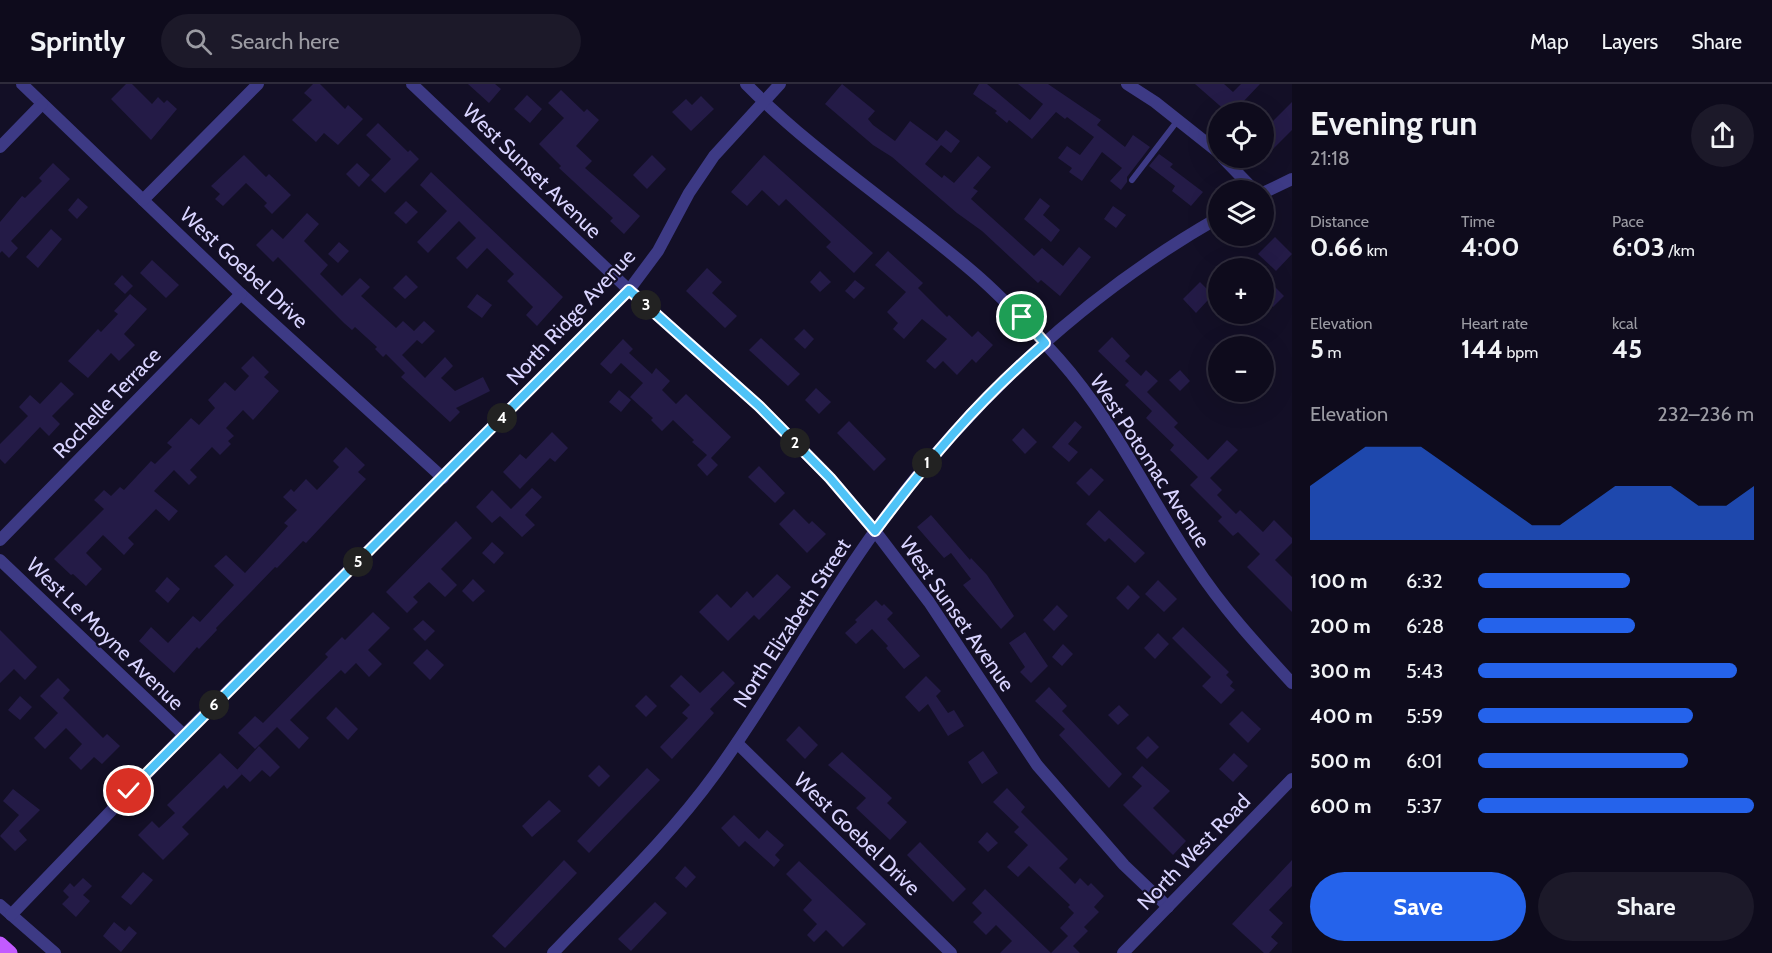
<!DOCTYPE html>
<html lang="en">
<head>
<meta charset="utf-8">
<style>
	:root { --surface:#0e0b1c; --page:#1c1929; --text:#f1f3f6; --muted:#9b9ba3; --line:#2e2b3b; --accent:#2563eb }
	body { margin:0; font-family:Cabin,sans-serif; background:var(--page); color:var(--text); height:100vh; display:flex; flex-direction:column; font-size:22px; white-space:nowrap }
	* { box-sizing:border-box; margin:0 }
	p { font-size:20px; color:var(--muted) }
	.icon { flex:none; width:33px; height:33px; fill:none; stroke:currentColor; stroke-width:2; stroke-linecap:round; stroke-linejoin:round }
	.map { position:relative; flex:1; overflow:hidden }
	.sheet { display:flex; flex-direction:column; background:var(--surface); width:480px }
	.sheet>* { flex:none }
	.tools { position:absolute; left:1208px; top:18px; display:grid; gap:12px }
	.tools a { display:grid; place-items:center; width:66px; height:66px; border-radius:50%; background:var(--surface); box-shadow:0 6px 24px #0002,0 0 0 2px var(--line); font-size:30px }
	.pin { position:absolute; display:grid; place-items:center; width:51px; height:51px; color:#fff; margin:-26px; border:3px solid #fff; border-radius:50%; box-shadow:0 2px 6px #0007 }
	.km { position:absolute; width:30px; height:30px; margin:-15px; border-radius:50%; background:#222; color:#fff; font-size:16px; line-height:30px; text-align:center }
	.round { display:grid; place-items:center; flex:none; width:63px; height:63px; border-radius:32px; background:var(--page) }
	.overview { display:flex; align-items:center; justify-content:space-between; height:102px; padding:0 18px }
	h1 { font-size:33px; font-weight:800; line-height:45px }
	.figures { display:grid; grid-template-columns:repeat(3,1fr); gap:9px; height:102px; padding:6px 18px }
	.figures div { display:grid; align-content:center }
	.figures b { font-size:26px; font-weight:800 }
	.figures small { font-size:16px; font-weight:400 }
	.figures p { font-size:16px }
	.chart { height:168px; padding:12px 18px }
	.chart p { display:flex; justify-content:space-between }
	.chart svg { width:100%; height:108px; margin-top:6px; fill:var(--accent); opacity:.7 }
	.primary-button { display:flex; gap:12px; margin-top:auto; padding:12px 18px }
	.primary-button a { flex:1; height:69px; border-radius:36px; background:var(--accent); color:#fff; font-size:24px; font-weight:800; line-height:69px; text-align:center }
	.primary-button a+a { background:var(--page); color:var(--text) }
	ul { padding:0 18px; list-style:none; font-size:20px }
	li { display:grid; grid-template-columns:96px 72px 1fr; align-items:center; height:45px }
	li i { height:15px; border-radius:8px; background:var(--accent) }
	header { display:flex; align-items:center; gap:36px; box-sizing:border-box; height:84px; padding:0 30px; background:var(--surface); border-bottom:2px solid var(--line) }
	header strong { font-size:28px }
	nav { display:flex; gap:33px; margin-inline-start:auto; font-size:21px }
	.search { width:420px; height:54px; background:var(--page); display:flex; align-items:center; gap:15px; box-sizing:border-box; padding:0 21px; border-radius:33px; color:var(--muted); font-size:22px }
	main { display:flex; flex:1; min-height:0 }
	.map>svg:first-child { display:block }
	.building { fill:#241b47 }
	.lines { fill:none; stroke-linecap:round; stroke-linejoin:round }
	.lane { stroke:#3d3a85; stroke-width:6 }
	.street { stroke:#3d3a85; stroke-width:12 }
	.primary { stroke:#c25bff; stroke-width:15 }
	.route-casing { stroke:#fff; stroke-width:12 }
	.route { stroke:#4fc3f7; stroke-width:8 }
	.labels { text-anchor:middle; stroke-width:4.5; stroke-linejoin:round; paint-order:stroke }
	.street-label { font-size:21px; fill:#d9d4ff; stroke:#130f26 }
</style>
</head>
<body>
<header>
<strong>Sprintly</strong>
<div class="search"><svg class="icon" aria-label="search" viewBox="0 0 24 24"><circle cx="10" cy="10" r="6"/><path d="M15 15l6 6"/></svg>Search here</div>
<nav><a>Map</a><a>Layers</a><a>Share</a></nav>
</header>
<main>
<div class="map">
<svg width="1292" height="869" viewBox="0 0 1292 869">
	<rect width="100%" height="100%" fill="#130f26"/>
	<g class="building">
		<polygon points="126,0 132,0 152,20 158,13 164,19 167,16 177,25 151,56 111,15"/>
		<polygon points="313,0 320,0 345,25 348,21 363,35 338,61 324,49 316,58 292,36 312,16 304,9"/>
		<polygon points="468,0 495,0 501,5 489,19"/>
		<polygon points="842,0 875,27 868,35 873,41 895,57 910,37 937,57 946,46 960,57 951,69 941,61 925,80 942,94 944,91 954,99 978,72 991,83 973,104 978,107 971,115 1034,172 1042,164 1063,182 1079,163 1091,173 1060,212 1041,196 1038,199 982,147 957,129 892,73 873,61 825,20"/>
		<polygon points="979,0 987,0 1030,36 1043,20 1018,0 1048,0 1101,36 1097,41 1125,63 1133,51 1150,63 1127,93 1127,98 1121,106 1110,97 1122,84 1102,68 1082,97 1069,88 1072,84 1058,74 1067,62 1080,71 1094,53 1067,33 1065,35 1056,28 1032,55 1009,36 1007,39 995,29 997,27 973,10"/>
		<polygon points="1195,0 1224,0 1233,8 1241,0 1260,0 1242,19 1252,28 1227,28"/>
		<polygon points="561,6 584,28 587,25 599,36 576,62 592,77 585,84 640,132 624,150 610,137 613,134 559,84 561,82 539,60 564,34 548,19"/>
		<polygon points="527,11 542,25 530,39 514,25"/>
		<polygon points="701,12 714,25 691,47 672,28 686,15 692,21"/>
		<polygon points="1292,18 1292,46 1269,69 1263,63 1263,50 1269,44 1268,42"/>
		<polygon points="378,39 408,68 410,66 419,75 385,109 371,96 391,75 366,51"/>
		<polygon points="1159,70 1173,80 1170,83 1203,108 1191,122 1172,107 1175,102 1149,82"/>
		<polygon points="244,71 266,93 269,90 291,111 272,130 264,122 267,119 246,99 223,122 215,115 220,110 211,102"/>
		<polygon points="652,71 666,85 647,105 633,91"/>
		<polygon points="764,71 873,169 854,189 826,163 831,158 786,115 779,122 762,106 747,122 731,108"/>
		<polygon points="53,79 70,95 11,157 18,164 9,174 2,167 0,169 0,138 22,112 25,114 42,97 39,94"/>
		<polygon points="357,79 370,91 359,103 346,90"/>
		<polygon points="431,88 563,213 537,242 526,231 533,223 507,197 514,190 487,164 467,185 456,174 476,154 459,137 428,169 417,158 447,127 420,101"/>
		<polygon points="78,114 88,123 77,135 68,126"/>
		<polygon points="1040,114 1050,122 1043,131 1060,146 1051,158 1024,135"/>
		<polygon points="406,117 418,128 406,140 394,129"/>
		<polygon points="1113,122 1126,131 1116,144 1104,135"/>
		<polygon points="307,129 319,140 304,157 328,181 320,190 342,212 360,194 370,203 361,212 396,244 403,237 414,247 424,237 435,247 422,260 417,256 402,271 425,294 445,273 453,282 441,294 455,307 483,293 490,307 456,324 460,328 450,338 401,293 405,289 386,270 383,273 375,265 377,263 355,243 352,246 344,239 278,173 273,178 256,161 272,145 283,155"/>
		<polygon points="51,145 62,155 38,184 26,173"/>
		<polygon points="1275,153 1292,170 1276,187 1258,170"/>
		<polygon points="339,158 349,167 338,179 328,170"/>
		<polygon points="888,167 923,199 918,204 947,233 949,231 972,253 978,247 993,261 976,279 972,275 957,291 943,277 935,285 926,277 947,255 922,235 904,255 893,245 898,239 887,228 906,208 875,181"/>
		<polygon points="152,176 179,201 166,214 140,189"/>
		<polygon points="707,184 722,198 712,209 737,232 725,244 686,207"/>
		<polygon points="820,187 831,198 820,208 810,198"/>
		<polygon points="122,191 133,202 125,210 114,200"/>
		<polygon points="406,191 418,203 405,215 393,204"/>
		<polygon points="1218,194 1218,226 1208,216 1196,229 1183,215 1200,198 1207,205"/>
		<polygon points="855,196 865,204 854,215 845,207"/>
		<polygon points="1275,203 1284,212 1273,223 1264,214"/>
		<polygon points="130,210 147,225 124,250 135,261 119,277 111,269 88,294 68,277 98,245 101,248 118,230 114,227"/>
		<polygon points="477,210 492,221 482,234 467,223"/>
		<polygon points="804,245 814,255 805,265 794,255"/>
		<polygon points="1112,253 1130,272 1125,277 1141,292 1146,286 1158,297 1147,308 1178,339 1174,343 1208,376 1227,356 1238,366 1210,394 1222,406 1217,411 1236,430 1240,426 1263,448 1274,436 1292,454 1292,459 1275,476 1292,493 1292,528 1247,483 1260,470 1238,448 1233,452 1218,437 1222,433 1190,401 1198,393 1170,366 1174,361 1146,334 1152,327 1125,301 1129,297 1098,267"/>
		<polygon points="761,254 800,290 788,302 749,266"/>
		<polygon points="623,255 633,265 629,269 652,290 656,284 670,297 662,306 676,320 686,310 731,353 711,374 718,381 707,392 697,381 707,371 692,358 694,356 673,336 662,347 651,336 653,334 630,313 643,299 621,279 611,290 600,280"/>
		<polygon points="253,272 269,288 264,293 279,307 253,336 243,326 226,344 234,352 228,357 231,360 220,371 212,363 190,386 197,393 189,401 174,386 154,407 178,427 169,437 156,425 128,454 134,460 124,471 103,451 86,469 102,485 86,502 73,490 71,491 54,475 104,425 94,416 104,406 111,412 120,403 124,406 151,377 155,380 172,363 167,359 191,334 199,341 215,324 208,316 225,298 235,307 249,292 241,284"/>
		<polygon points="1180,286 1190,297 1180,307 1169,296"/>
		<polygon points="61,298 74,310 52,332 60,340 49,352 40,343 5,380 0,375 0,360 28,332 19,323 30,311 40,320"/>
		<polygon points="816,304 831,318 819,330 805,316"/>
		<polygon points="619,306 631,316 621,328 609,318"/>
		<polygon points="849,337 886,375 874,387 837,349"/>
		<polygon points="1075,337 1082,343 1068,360 1078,368 1069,378 1052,363"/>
		<polygon points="1023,344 1037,358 1025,370 1012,356"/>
		<polygon points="552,348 568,364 555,378 550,374 520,405 503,388 520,370 526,375"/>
		<polygon points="346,363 365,381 358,388 366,395 306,459 303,457 277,484 275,483 216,544 217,546 199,565 197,563 174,589 139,557 151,543 168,559 193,532 200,538 234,501 214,482 226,471 245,489 288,442 284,439 297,426 283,413 291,405 294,408 306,395 317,406 339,383 333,377"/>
		<polygon points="759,382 785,409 775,419 748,393"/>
		<polygon points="1091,384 1104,396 1089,412 1076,399"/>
		<polygon points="532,404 542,413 525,431 535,441 522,453 500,432 492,439 476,423 492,406 511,425"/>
		<polygon points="794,425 809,440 812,437 826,450 807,469 779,440"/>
		<polygon points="1099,426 1145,469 1135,479 1109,454 1105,458 1086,440"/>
		<polygon points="931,431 970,476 971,474 987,491 1014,532 1001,545 963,501 971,495 951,469 944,474 917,443"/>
		<polygon points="456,437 472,454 441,485 457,501 445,513 429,498 413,513 418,518 407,529 386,508"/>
		<polygon points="492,458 504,469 494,480 482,469"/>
		<polygon points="777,490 791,503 759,536 754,531 728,557 699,528 717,510 731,524 747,507 753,514"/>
		<polygon points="167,493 180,505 168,519 155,507"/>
		<polygon points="473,495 485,507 473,518 462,507"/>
		<polygon points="1158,496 1177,515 1164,528 1145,510"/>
		<polygon points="1128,501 1140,513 1128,526 1116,514"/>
		<polygon points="876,516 882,522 884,520 893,529 887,535 920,572 904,585 886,564 888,562 872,545 856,560 845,549 857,538 855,536"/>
		<polygon points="1057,521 1068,532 1054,547 1043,536"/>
		<polygon points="373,528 390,544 368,566 382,580 369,593 356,579 345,590 341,586 316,610 290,636 309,654 299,665 277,643 255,665 238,649 255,632 263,639 328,573 325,570 342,553 345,556"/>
		<polygon points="423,536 435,547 425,557 413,545"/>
		<polygon points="1183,543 1229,588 1226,591 1233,598 1230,602 1235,606 1221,620 1202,602 1211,593 1172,554"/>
		<polygon points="0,546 37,583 25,596 14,585 0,599"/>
		<polygon points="1025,548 1048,582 1031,599 1020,588 1025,583 1009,559"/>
		<polygon points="1158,549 1169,560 1155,575 1144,564"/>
		<polygon points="1063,560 1073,570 1062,582 1052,573"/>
		<polygon points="427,565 444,581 430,596 413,579"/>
		<polygon points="723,587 735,599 710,625 714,629 672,675 660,663 688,634 682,629 690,621 670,602 681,591 700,609"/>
		<polygon points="926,592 941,607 936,612 948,629 954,626 964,642 948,652 928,620 919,628 905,613"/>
		<polygon points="58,594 70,606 63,614 103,654 107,650 120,662 102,680 94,673 81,686 69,674 82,660 66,644 45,665 34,654 58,629 40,612"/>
		<polygon points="1049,603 1067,622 1062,627 1122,690 1109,704 1059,651 1065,645 1035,617"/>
		<polygon points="646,611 657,622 646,633 635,622"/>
		<polygon points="20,612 32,623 20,636 8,626"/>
		<polygon points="1119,621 1129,631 1118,641 1108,631"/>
		<polygon points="336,623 358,645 348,656 326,634"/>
		<polygon points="1242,627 1261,645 1248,659 1229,640"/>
		<polygon points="799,642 818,661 805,675 786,656"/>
		<polygon points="1148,652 1159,663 1147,675 1136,664"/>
		<polygon points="259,662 280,683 270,693 262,686 250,698 237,686"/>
		<polygon points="983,667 998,689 982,700 968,678"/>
		<polygon points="842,668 892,714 887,719 907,738 890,756 856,724 866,714 828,681"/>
		<polygon points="220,669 242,690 227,705 224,701 182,743 189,750 163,776 138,751 152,737 159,744 175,729 167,721"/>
		<polygon points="1234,669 1248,682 1233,698 1219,685"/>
		<polygon points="599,681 610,692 599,703 588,692"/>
		<polygon points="1142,682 1170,707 1153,724 1186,757 1173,771 1123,721 1142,702 1132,693"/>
		<polygon points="647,684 660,696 589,769 577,757"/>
		<polygon points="1007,704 1025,723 1021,728 1068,775 1059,784 1075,800 1080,794 1088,802 1091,799 1104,812 1094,823 1099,828 1084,843 1088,847 1073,862 1080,869 1051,869 1068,852 1060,844 1074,829 1068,823 1070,821 1029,782 1018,793 1007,783 1028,761 1014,748 1019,743 993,718"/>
		<polygon points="13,705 40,726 19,747 27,756 15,767 0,752 19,731 3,717"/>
		<polygon points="549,716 561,727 532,753 522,742"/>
		<polygon points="734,731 759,755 767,746 784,761 775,771 780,776 774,783 745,757 739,763 721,744"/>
		<polygon points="987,748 998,759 988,768 978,758"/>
		<polygon points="920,758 966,805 953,818 907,771"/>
		<polygon points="564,776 577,789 505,864 492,852"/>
		<polygon points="1292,776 1292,802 1269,826 1283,839 1271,853 1278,859 1269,869 1264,869 1232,840"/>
		<polygon points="799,777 866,840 843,863 826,846 814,858 807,851 817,840 803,826 812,816 786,790"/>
		<polygon points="685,782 696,793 686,804 675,794"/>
		<polygon points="143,788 153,796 131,821 121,813"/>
		<polygon points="83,794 92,802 83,811 90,817 76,833 62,820 69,813 63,807 70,799 74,803"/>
		<polygon points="985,805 1014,833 1051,869 1000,869 1012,857 996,841 986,851 973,838 982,829 972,819"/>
		<polygon points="655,818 667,829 631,867 618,855"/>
		<polygon points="114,838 125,847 129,842 137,849 121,868 103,852"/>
	</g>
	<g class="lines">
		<polyline class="lane" points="1132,96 1178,36"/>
		<g class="street">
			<polyline points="22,0 241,210 443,394"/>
			<polyline points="412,0 629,206 759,322 830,394 875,447 929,518 1037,681 1124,781 1168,823"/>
			<path d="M746,0c71,72 158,127 234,194 28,25 54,53 79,81 55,62 89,137 135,205 28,43 63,81 98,119"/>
			<polyline points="1127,0 1155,18 1218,68"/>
			<polyline points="0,63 42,20"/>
			<polyline points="1223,74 1254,106"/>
			<polyline points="1263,109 1292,95"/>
			<polyline points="143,116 258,0"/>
			<polyline points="0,456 241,210"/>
			<polyline points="0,476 184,651"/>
			<polyline points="737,659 951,869"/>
			<polyline points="0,821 55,869"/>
			<polyline points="11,831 184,651 629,206 658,167 689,109 714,72 780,0"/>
			<path d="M553,869c55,-58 115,-114 162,-179 57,-78 103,-164 160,-243 91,-126 208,-236 343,-313"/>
			<polyline points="1123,869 1292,695"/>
		</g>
		<polyline class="primary" points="0,860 10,869"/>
	</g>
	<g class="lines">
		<defs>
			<path id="route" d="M129,707l500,-501 130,116 71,72 45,53c53,-71 103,-130 170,-188l-23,-26"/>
		</defs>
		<use href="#route" class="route-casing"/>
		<use href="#route" class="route"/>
	</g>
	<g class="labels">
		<g class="street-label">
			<text transform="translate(532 87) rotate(44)" y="7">West Sunset Avenue</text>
			<text transform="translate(244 184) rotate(43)" y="7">West Goebel Drive</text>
			<text transform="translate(571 233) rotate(-47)" y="7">North Ridge Avenue</text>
			<text transform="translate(107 319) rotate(-46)" y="7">Rochelle Terrace</text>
			<text transform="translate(1150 377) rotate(57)" y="7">West Potomac Avenue</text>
			<text transform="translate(957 530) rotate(55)" y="7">West Sunset Avenue</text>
			<text transform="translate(792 539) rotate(-57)" y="7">North Elizabeth Street</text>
			<text transform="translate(105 550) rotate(44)" y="7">West Le Moyne Avenue</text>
			<text transform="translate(857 750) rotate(44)" y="7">West Goebel Drive</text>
			<text transform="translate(1194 768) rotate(-46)" y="7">North West Road</text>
		</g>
	</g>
</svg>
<div class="tools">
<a><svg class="icon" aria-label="locate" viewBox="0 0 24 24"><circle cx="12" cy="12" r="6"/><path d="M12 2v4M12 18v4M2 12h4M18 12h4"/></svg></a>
<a><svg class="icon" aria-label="layers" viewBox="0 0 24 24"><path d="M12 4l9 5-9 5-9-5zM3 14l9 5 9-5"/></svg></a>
<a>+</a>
<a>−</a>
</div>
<div class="pin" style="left:1022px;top:233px;background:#1e9e55"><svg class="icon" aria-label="arrive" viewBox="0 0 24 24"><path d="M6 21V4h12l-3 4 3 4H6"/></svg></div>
<div class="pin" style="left:129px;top:707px;background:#d93025"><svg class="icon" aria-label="check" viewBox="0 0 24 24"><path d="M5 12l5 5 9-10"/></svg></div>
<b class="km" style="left:927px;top:379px">1</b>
<b class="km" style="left:795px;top:359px">2</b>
<b class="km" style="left:646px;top:221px">3</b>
<b class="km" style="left:502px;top:334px">4</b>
<b class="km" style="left:358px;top:478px">5</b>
<b class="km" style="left:214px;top:621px">6</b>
</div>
<section class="sheet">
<div class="overview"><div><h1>Evening run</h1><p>21:18</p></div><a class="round"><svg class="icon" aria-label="share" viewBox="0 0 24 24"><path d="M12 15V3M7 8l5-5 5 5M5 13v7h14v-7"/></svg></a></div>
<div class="figures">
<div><p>Distance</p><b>0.66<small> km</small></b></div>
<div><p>Time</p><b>4:00</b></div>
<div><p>Pace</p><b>6:03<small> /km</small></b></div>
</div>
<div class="figures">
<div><p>Elevation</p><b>5<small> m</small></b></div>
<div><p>Heart rate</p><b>144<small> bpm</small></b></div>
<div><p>kcal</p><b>45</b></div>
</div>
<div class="chart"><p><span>Elevation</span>232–236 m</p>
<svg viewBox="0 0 160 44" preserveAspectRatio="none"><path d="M0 44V22L10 14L20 6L30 6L40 6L50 14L60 22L70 30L80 38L90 38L100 30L110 22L120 22L130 22L140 30L150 30L160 22V44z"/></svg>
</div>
<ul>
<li><b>100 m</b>6:32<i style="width:55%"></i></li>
<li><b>200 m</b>6:28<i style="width:57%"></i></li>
<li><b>300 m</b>5:43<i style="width:94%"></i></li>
<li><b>400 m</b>5:59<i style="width:78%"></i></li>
<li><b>500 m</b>6:01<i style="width:76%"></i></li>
<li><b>600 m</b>5:37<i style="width:100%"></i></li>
</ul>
<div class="primary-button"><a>Save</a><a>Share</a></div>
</section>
</main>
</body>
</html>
